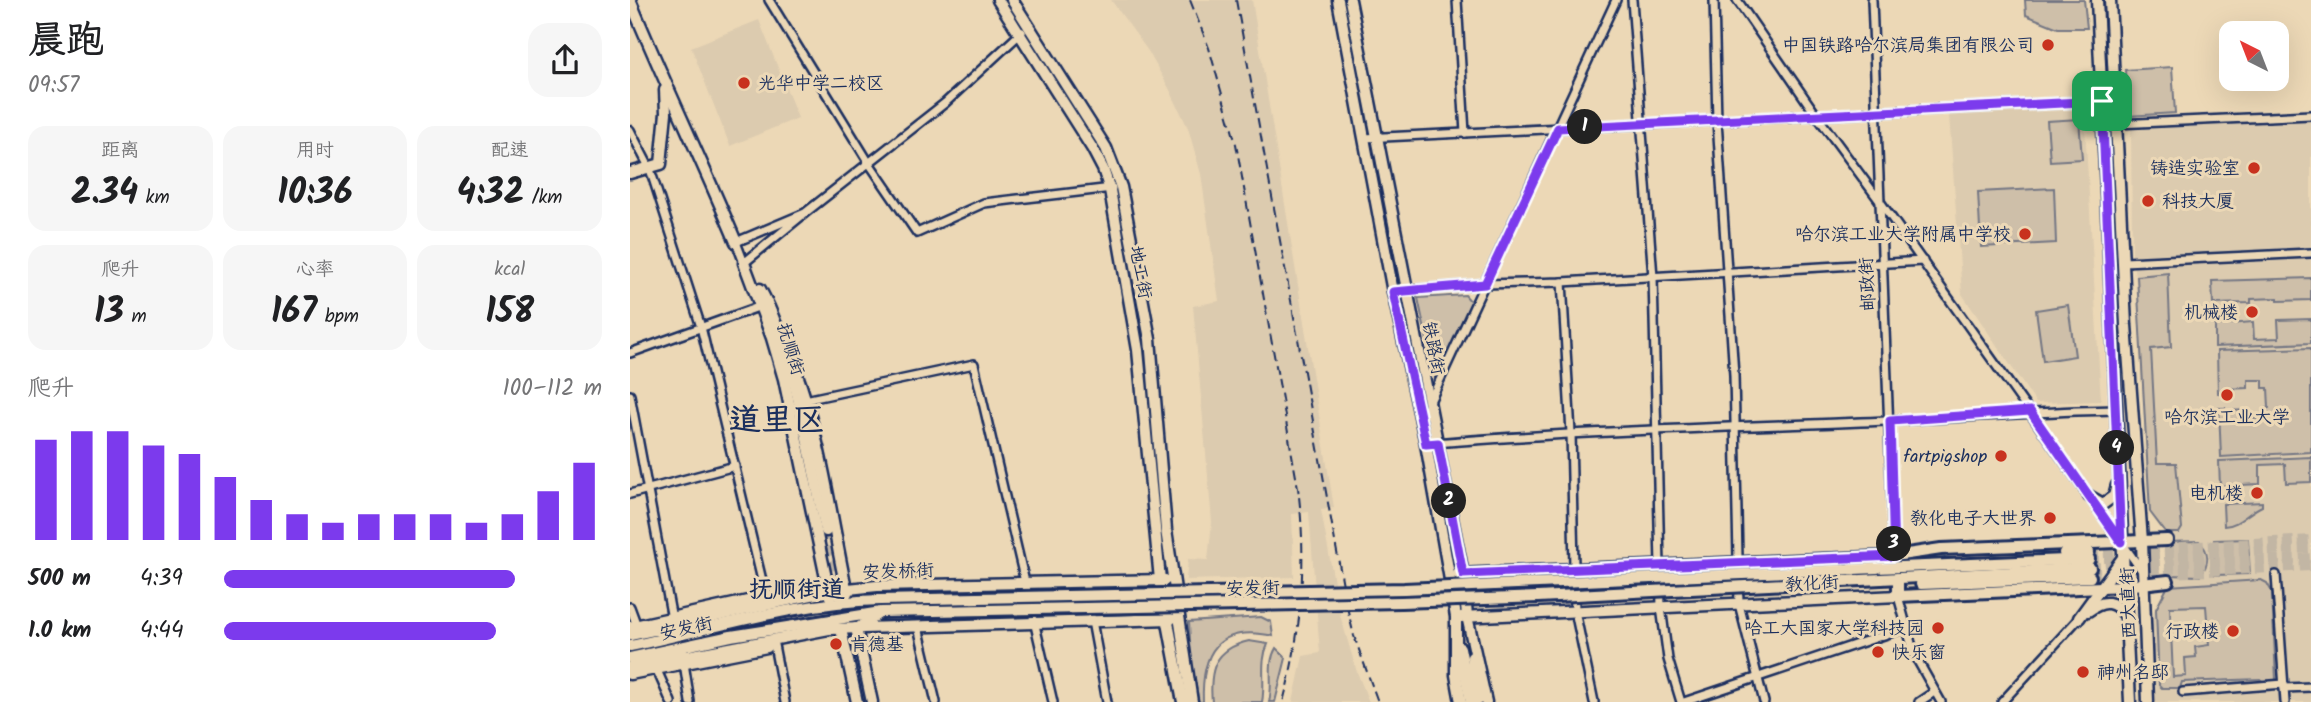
<!DOCTYPE html>
<html lang="zh">
<head>
<meta charset="utf-8">
<style>
	:root { --surface:#fff; --page:#f6f6f6; --text:#202124; --muted:#757577; --accent:#7c3aed }
	body { margin:0; font-family:Kalam,"LXGW WenKai TC",sans-serif; background:var(--page); color:var(--text); height:100vh; display:flex; flex-direction:column; font-size:26px; white-space:nowrap }
	* { box-sizing:border-box; margin:0 }
	p { font-size:23px; color:var(--muted) }
	.icon { flex:none; width:38px; height:38px; fill:none; stroke:currentColor; stroke-width:2; stroke-linecap:round; stroke-linejoin:round }
	.map { position:relative; flex:1; overflow:hidden }
	.side { display:flex; flex-direction:column; background:var(--surface); width:630px }
	.side>* { flex:none }
	.needle { width:46px; rotate:318deg }
	.controls { position:absolute; left:1589px; top:21px; display:grid; gap:14px }
	.controls a { display:grid; place-items:center; width:70px; height:70px; border-radius:14px; background:var(--surface); box-shadow:0 7px 28px #0002; font-size:35px }
	.pin { position:absolute; display:grid; place-items:center; width:60px; height:60px; color:#fff; margin:-30px; border-radius:14px; box-shadow:0 4px 10px #0006 }
	.km { position:absolute; width:35px; height:35px; margin:-18px; border-radius:50%; background:#222; color:#fff; font-size:19px; line-height:35px; text-align:center }
	.round { display:grid; place-items:center; flex:none; width:74px; height:74px; border-radius:21px; background:var(--page) }
	.summary { display:flex; align-items:center; justify-content:space-between; height:119px; padding:0 28px }
	h1 { font-size:38px; font-weight:600; line-height:52px }
	.metrics { display:grid; grid-template-columns:repeat(3,1fr); gap:10px; height:119px; padding:7px 28px }
	.metrics div { display:grid; align-content:center; border-radius:18px; background:var(--page); text-align:center }
	.metrics b { font-size:35px; font-weight:600 }
	.metrics small { font-size:19px; font-weight:400 }
	.metrics p { font-size:19px }
	.chart { height:196px; padding:14px 28px }
	.chart p { display:flex; justify-content:space-between }
	.chart svg { width:100%; height:126px; margin-top:7px; stroke:var(--accent); stroke-width:6 }
	ul { padding:0 28px; list-style:none; font-size:23px }
	li { display:grid; grid-template-columns:112px 84px 1fr; align-items:center; height:52px }
	li i { height:18px; border-radius:9px; background:var(--accent) }
	main { display:flex; flex:1; min-height:0 }
	.map>svg:first-child { display:block }
	.built { fill:#dccbaf }
	.green { fill:#cebfa9; stroke:#747784; stroke-width:2; fill-rule:evenodd }
	.lines { fill:none; stroke-linecap:round; stroke-linejoin:round }
	.major-tunnel { stroke:#c2b6a4; stroke-width:10; stroke-dasharray:10 5; stroke-linecap:butt }
	.highway-tunnel { stroke:#c2b6a4; stroke-width:10; stroke-dasharray:10 5; stroke-linecap:butt }
	.minor-casing { stroke:#1b2f5e; stroke-width:12 }
	.major-casing { stroke:#1b2f5e; stroke-width:15 }
	.highway-casing { stroke:#1b2f5e; stroke-width:16 }
	.minor { stroke:#ecd8b6; stroke-width:7 }
	.major { stroke:#ecd8b6; stroke-width:10 }
	.highway { stroke:#ecd8b6; stroke-width:10 }
	.rail { stroke:#1b2f5e; stroke-width:2; stroke-dasharray:10 5; stroke-linecap:butt }
	.highway-bridge-casing { stroke:#1b2f5e; stroke-width:16; stroke-linecap:butt }
	.highway-bridge { stroke:#ecd8b6; stroke-width:10 }
	.route-casing { stroke:#fff; stroke-width:14 }
	.route { stroke:#7c3aed; stroke-width:9 }
	.poi-dot { fill:#c8321e; stroke:#ecd8b6; stroke-width:2.5 }
	.labels { text-anchor:middle; stroke-width:6; stroke-linejoin:round; paint-order:stroke }
	.poi-label { font-size:18px; fill:#1b2f5e; stroke:#ecd8b6; text-anchor:end }
	.street-label { font-size:18px; fill:#1b2f5e; stroke:#ecd8b6 }
	.district-label { font-size:24px; font-weight:bold; fill:#1b2f5e; stroke:#ecd8b6 }
	.town-label { font-size:32px; font-weight:bold; fill:#1b2f5e; stroke:#ecd8b6 }
</style>
</head>
<body>
<main>
<section class="side">
<div class="summary"><div><h1>晨跑</h1><p>09:57</p></div><a class="round"><svg class="icon" aria-label="share" viewBox="0 0 24 24"><path d="M12 15V3M7 8l5-5 5 5M5 13v7h14v-7"/></svg></a></div>
<div class="metrics">
<div><p>距离</p><b>2.34<small> km</small></b></div>
<div><p>用时</p><b>10:36</b></div>
<div><p>配速</p><b>4:32<small> /km</small></b></div>
</div>
<div class="metrics">
<div><p>爬升</p><b>13<small> m</small></b></div>
<div><p>心率</p><b>167<small> bpm</small></b></div>
<div><p>kcal</p><b>158</b></div>
</div>
<div class="chart"><p><span>爬升</span>100–112 m</p>
<svg viewBox="0 0 160 44" preserveAspectRatio="none"><path d="M5 44V9M15 44V6M25 44V6M35 44V11M45 44V14M55 44V22M65 44V30M75 44V35M85 44V38M95 44V35M105 44V35M115 44V35M125 44V38M135 44V35M145 44V27M155 44V17"/></svg>
</div>
<ul>
<li><b>500 m</b>4:39<i style="width:77%"></i></li>
<li><b>1.0 km</b>4:44<i style="width:72%"></i></li>
</ul>
</section>
<div class="map">
<svg width="1681" height="702" viewBox="0 0 1681 702">
	<rect width="100%" height="100%" fill="#ecd8b6"/>
	<filter id="ink" filterUnits="userSpaceOnUse"><feTurbulence type="fractalNoise" baseFrequency=".0143" numOctaves="2"/><feDisplacementMap in="SourceGraphic" scale="14" xChannelSelector="R" yChannelSelector="G"/><feConvolveMatrix kernelMatrix="1 2 1 2 8 2 1 2 1" color-interpolation-filters="sRGB"/></filter>
	<g filter="url(#ink)">
		<g class="built">
			<polygon points="481,0 622,0 704,508 691,510 710,615 727,672 739,702 663,702 673,656 690,653 679,512 662,514 664,577 556,580 558,559 578,560 582,522 563,306 589,301 571,174 558,128 540,90 518,51"/>
			<polygon points="129,20 168,118 100,146 61,47"/>
			<polygon points="1454,109 1471,401 1406,403 1332,294 1319,115"/>
			<polygon points="1681,118 1681,702 1525,702 1522,626 1524,611 1534,592 1539,575 1535,535 1520,514 1518,502 1507,287 1502,257 1501,126"/>
		</g>
		<g class="green">
			<polygon points="1395,0 1454,0 1457,28 1428,28 1396,15"/>
			<polygon points="1542,67 1545,113 1498,116 1495,70"/>
			<polygon points="1449,119 1452,159 1420,161 1417,121"/>
			<polygon points="1424,188 1426,243 1351,247 1348,192"/>
			<polygon points="1538,273 1541,347 1521,349 1527,463 1546,463 1552,528 1549,533 1536,533 1520,512 1507,276"/>
			<polygon points="1681,278 1681,300 1648,301 1648,298 1621,299 1621,303 1583,304 1582,281"/>
			<polygon points="835,295 843,304 806,382 788,298"/>
			<polygon points="1438,305 1445,356 1413,361 1406,310"/>
			<polygon points="1681,319 1681,343 1585,347 1585,325 1623,322 1624,339 1649,338 1648,320"/>
			<polygon points="1681,348 1681,452 1591,457 1589,408 1595,408 1595,411 1620,410 1620,419 1634,418 1634,409 1639,408 1638,388 1633,388 1633,380 1618,380 1618,388 1594,389 1593,393 1588,393 1587,351"/>
			<polygon points="1681,457 1681,482 1656,483 1655,464 1630,465 1630,484 1590,486 1589,461"/>
			<path d="M1632,502v4c-14,6 -23,20 -38,20l-1,-22z"/>
			<polygon points="1618,539 1620,574 1585,575 1584,540"/>
			<path d="M1569,541c11,11 11,22 1,35l-31,-1 -1,-33z"/>
			<path d="M1631,580l6,3 5,9 4,88 -9,5 -7,-6 -78,3 -2,6h-18l-3,-3 -3,-76 12,-23zM1576,606l3,39 -14,2 1,10 -11,1 1,18 -13,1 -3,-70z"/>
			<path d="M631,617l10,5 2,14c-55,-12 -72,16 -70,66h-4l-8,-41 -2,-39z"/>
			<path d="M619,641l19,3c-9,19 -2,38 -6,58h-50c-3,-32 2,-53 37,-61z"/>
			<path d="M646,648l10,10 -11,44h-6c5,-19 -3,-37 7,-54z"/>
		</g>
		<g class="lines">
			<polyline class="major-tunnel" points="196,531 234,702"/>
			<g class="highway-tunnel">
				<polyline points="1459,552 1681,540"/>
				<polyline points="1459,559 1681,548"/>
				<polyline points="1460,568 1681,558"/>
				<polyline points="1460,577 1681,566"/>
			</g>
			<defs>
				<g id="minor">
					<polyline points="139,0 239,163 287,233 354,203 482,188"/>
					<polyline points="827,0 835,133"/>
					<polyline points="1002,0 1023,277 1031,607 1038,659 1051,702"/>
					<polyline points="1084,0 1087,121 1104,375 1109,604 1134,702"/>
					<polyline points="1107,0 1187,116 1249,200 1512,571"/>
					<polyline points="1242,0 1264,556"/>
					<polyline points="1487,124 1681,115"/>
					<polyline points="0,130 20,169 71,327 136,597"/>
					<polyline points="734,138 1472,101"/>
					<polyline points="175,213 114,263 106,242 175,213 315,103 392,32"/>
					<polyline points="1494,262 1681,253"/>
					<polyline points="932,282 941,433 945,611 964,702"/>
					<polyline points="763,292 855,284 932,282 1293,261"/>
					<polyline points="0,353 131,306"/>
					<polyline points="0,395 42,619"/>
					<polyline points="175,400 344,364 423,702"/>
					<polyline points="791,421 986,0"/>
					<path d="M804,443c151,-12 303,-16 454,-22 76,-3 152,-10 228,-11"/>
					<polyline points="0,494 105,466"/>
					<polyline points="1646,575 1655,702"/>
					<polyline points="455,583 477,702"/>
					<polyline points="1268,596 1284,654 1311,702"/>
					<polyline points="0,607 7,626"/>
					<polyline points="288,627 306,702"/>
					<polyline points="144,645 155,702"/>
					<polyline points="54,663 60,702"/>
					<polyline points="26,668 41,702"/>
					<polyline points="1654,688 1681,687"/>
					<polyline points="1553,692 1654,684"/>
					<polyline points="1054,702 1275,628"/>
					<polyline points="1289,702 1304,692"/>
					<polyline points="1372,702 1449,618"/>
				</g>
				<g id="major">
					<path d="M0,0c34,82 72,161 106,242"/>
					<polyline points="368,0 462,148 473,169 480,190 508,350 530,580 553,702"/>
					<polyline points="382,0 476,148 491,187 520,339 536,530 562,702"/>
					<polyline points="708,0 763,292 796,444 819,574 826,617 826,675 831,702"/>
					<polyline points="720,0 833,574 837,616 856,702"/>
					<polyline points="1467,0 1500,702"/>
					<polyline points="1480,0 1496,325 1512,541 1518,702"/>
					<polyline points="0,173 31,164 36,113 35,90"/>
					<polyline points="114,263 142,338 154,379 200,597"/>
					<path d="M130,289c35,64 50,169 66,242"/>
					<path d="M165,369c27,72 36,150 52,224"/>
					<polyline points="1459,496 1473,504 1484,496 1487,485"/>
					<polyline points="828,574 1264,556"/>
					<path d="M1458,611c16,-12 26,-11 38,5"/>
					<polyline points="831,617 1268,596"/>
					<polyline points="1449,618 1492,559"/>
					<polyline points="46,625 199,591 247,586 535,580"/>
					<polyline points="0,627 136,597"/>
					<polyline points="226,628 242,702"/>
					<polyline points="211,629 227,702"/>
					<polyline points="0,635 28,629"/>
					<polyline points="830,648 841,702"/>
					<polyline points="842,657 847,701"/>
					<polyline points="0,667 199,629 541,619"/>
					<polyline points="0,674 137,647"/>
				</g>
				<g id="highway">
					<polyline points="1434,553 1459,552"/>
					<polyline points="1264,556 1311,549 1537,540"/>
					<polyline points="1247,568 1459,559"/>
					<polyline points="1268,578 1268,596 1494,586 1538,581"/>
					<polyline points="1251,579 1460,568"/>
					<polyline points="1291,584 1460,577"/>
					<polyline points="190,622 208,629"/>
					<polyline points="228,628 248,614"/>
					<polyline points="23,630 59,628"/>
					<path d="M0,646c82,-17 165,-44 250,-46"/>
					<polyline points="0,658 101,636 251,612"/>
					<polyline points="28,660 52,652"/>
				</g>
			</defs>
			<use href="#minor" class="minor-casing"/>
			<use href="#major" class="major-casing"/>
			<use href="#highway" class="highway-casing"/>
			<use href="#minor" class="minor"/>
			<use href="#major" class="major"/>
			<use href="#highway" class="highway"/>
			<g class="rail">
				<path d="M560,0l19,48 27,96 62,344c9,71 4,144 -15,214"/>
				<polyline points="606,0 717,607 724,636 748,702"/>
			</g>
			<defs>
				<g id="highway-bridge">
					<polyline points="250,600 774,589 1247,568"/>
					<polyline points="251,612 771,602 908,597 1251,579"/>
				</g>
			</defs>
			<use href="#highway-bridge" class="highway-bridge-casing"/>
			<use href="#highway-bridge" class="highway-bridge"/>
		</g>
	</g>
	<g class="lines" filter="url(#ink)">
		<defs>
			<polygon id="route" points="1472,101 1491,542 1400,411 1260,421 1264,556 833,574 808,443 796,444 763,292 855,284 928,128"/>
		</defs>
		<use href="#route" class="route-casing"/>
		<use href="#route" class="route"/>
	</g>
	<g class="poi-dot">
		<circle cx="1418" cy="45" r="7"/>
		<circle cx="114" cy="83" r="7"/>
		<circle cx="1624" cy="168" r="7"/>
		<circle cx="1518" cy="201" r="7"/>
		<circle cx="1395" cy="234" r="7"/>
		<circle cx="1622" cy="312" r="7"/>
		<circle cx="1597" cy="395" r="7"/>
		<circle cx="1371" cy="456" r="7"/>
		<circle cx="1627" cy="493" r="7"/>
		<circle cx="1420" cy="518" r="7"/>
		<circle cx="1308" cy="628" r="7"/>
		<circle cx="1603" cy="631" r="7"/>
		<circle cx="206" cy="644" r="7"/>
		<circle cx="1248" cy="652" r="7"/>
		<circle cx="1453" cy="672" r="7"/>
	</g>
	<g class="labels">
		<g class="poi-label">
			<text x="1404" y="51">中国铁路哈尔滨局集团有限公司</text>
			<text x="128" y="89" text-anchor="start">光华中学二校区</text>
			<text x="1610" y="174">铸造实验室</text>
			<text x="1532" y="207" text-anchor="start">科技大厦</text>
			<text x="1381" y="240">哈尔滨工业大学附属中学校</text>
			<text x="1608" y="318">机械楼</text>
			<text x="1597" y="423" text-anchor="middle">哈尔滨工业大学</text>
			<text x="1357" y="462">fartpigshop</text>
			<text x="1613" y="499">电机楼</text>
			<text x="1406" y="524">教化电子大世界</text>
			<text x="1294" y="634">哈工大国家大学科技园</text>
			<text x="1589" y="637">行政楼</text>
			<text x="220" y="650" text-anchor="start">肯德基</text>
			<text x="1262" y="658" text-anchor="start">快乐窗</text>
			<text x="1467" y="678" text-anchor="start">神州名邸</text>
		</g>
		<g class="street-label">
			<text transform="translate(511 272) rotate(79)" y="6">地工街</text>
			<text transform="translate(1237 284) rotate(-93)" y="6">邮政街</text>
			<text transform="translate(804 348) rotate(79)" y="6">铁路街</text>
			<text transform="translate(161 349) rotate(73)" y="6">抚顺街</text>
			<text transform="translate(268 571) rotate(-2)" y="6">安发桥街</text>
			<text transform="translate(1182 583) rotate(-3)" y="6">教化街</text>
			<text transform="translate(623 588) rotate(-1)" y="6">安发街</text>
			<text transform="translate(1498 603) rotate(-92)" y="6">西大直街</text>
			<text transform="translate(56 628) rotate(-12)" y="6">安发街</text>
		</g>
		<g class="district-label">
			<text x="167" y="597">抚顺街道</text>
		</g>
		<g class="town-label">
			<text x="147" y="430">道里区</text>
		</g>
	</g>
</svg>
<div class="controls">
<a><svg class="needle" viewBox="-14 -14 28 28"><path d="M0-13l5 13h-10z" fill="#e53935"/><path d="M0 13l5-13h-10z" fill="#757577"/></svg></a>
</div>
<div class="pin" style="left:1472px;top:101px;background:#1e9e55"><svg class="icon" aria-label="arrive" viewBox="0 0 24 24"><path d="M6 21V4h12l-3 4 3 4H6"/></svg></div>
<b class="km" style="left:955px;top:127px">1</b>
<b class="km" style="left:819px;top:501px">2</b>
<b class="km" style="left:1264px;top:544px">3</b>
<b class="km" style="left:1487px;top:448px">4</b>
</div>
</main>
</body>
</html>
